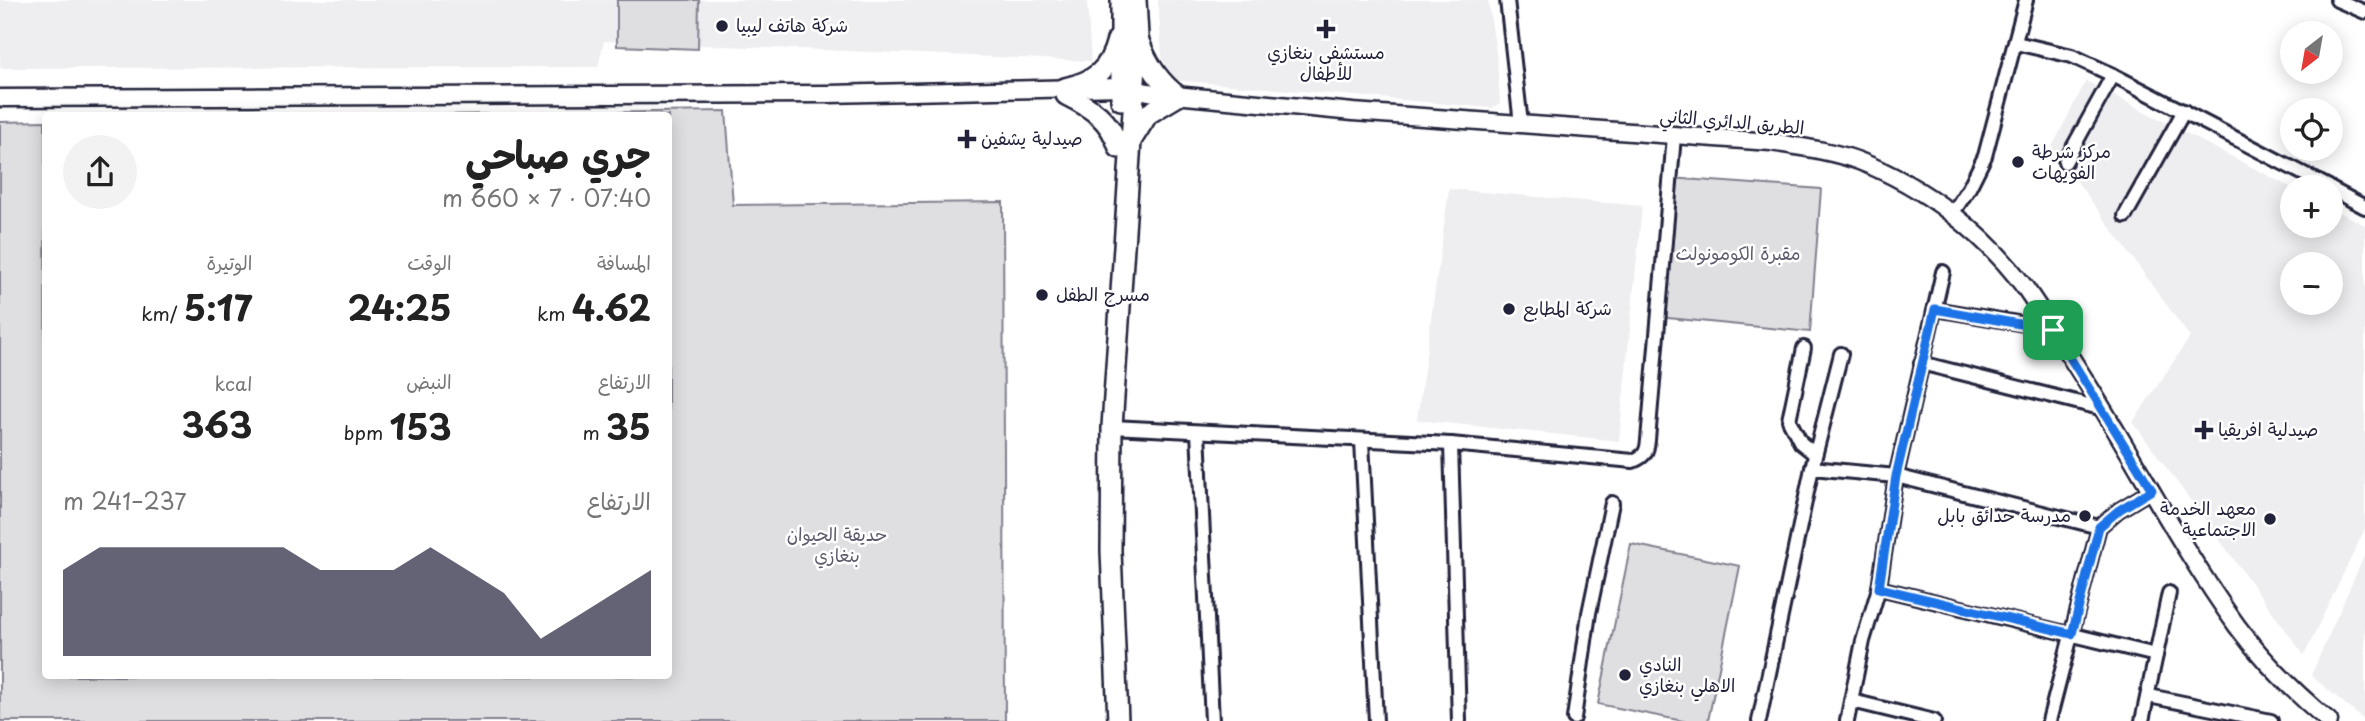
<!DOCTYPE html>
<html lang="ar">
<head>
<meta charset="utf-8">
<style>
	:root { --surface:#fff; --page:#f2f2f2; --text:#222; --muted:#767676; --accent:#22223b }
	body { margin:0; font-family:"Playpen Sans","Playpen Sans Arabic",sans-serif; background:var(--page); color:var(--text); direction:rtl; height:100vh; display:flex; flex-direction:column; font-size:26px; white-space:nowrap }
	* { box-sizing:border-box; margin:0 }
	p { font-size:23px; color:var(--muted) }
	.icon { flex:none; width:38px; height:38px; fill:none; stroke:currentColor; stroke-width:2; stroke-linecap:round; stroke-linejoin:round }
	.map { position:relative; flex:1; overflow:hidden; direction:ltr }
	.side { position:absolute; left:42px; top:112px; width:630px; height:567px; display:flex; flex-direction:column; background:var(--surface); border-radius:7px; box-shadow:0 4px 18px #0003; direction:rtl }
	.side>* { flex:none }
	.needle { width:46px; rotate:211deg }
	.fabs { position:absolute; left:2280px; top:21px; display:grid; gap:14px }
	.fabs a { display:grid; place-items:center; width:63px; height:63px; border-radius:50%; background:var(--surface); box-shadow:0 4px 18px #0003; font-size:35px }
	.pin { position:absolute; display:grid; place-items:center; width:60px; height:60px; color:#fff; margin:-30px; border-radius:14px; box-shadow:0 4px 10px #0006 }
	.round { display:grid; place-items:center; flex:none; width:74px; height:74px; border-radius:37px; background:var(--page) }
	.headline { display:flex; align-items:center; justify-content:space-between; height:119px; padding:0 21px }
	h1 { font-size:38px; font-weight:700; line-height:52px }
	.metrics { display:grid; grid-template-columns:repeat(3,1fr); gap:10px; height:119px; padding:7px 21px }
	.metrics div { display:grid; align-content:center }
	.metrics b { font-size:35px; font-weight:700 }
	.metrics small { font-size:19px; font-weight:400 }
	.metrics p { font-size:19px }
	.chart { height:196px; padding:14px 21px }
	.chart p { display:flex; justify-content:space-between }
	.chart svg { width:100%; height:126px; margin-top:7px; fill:var(--accent); opacity:.7 }
	.map>svg:first-child { display:block }
	.built { fill:#eeeef1; fill-rule:evenodd }
	.green { fill:#dfdfe2; stroke:#80808e; stroke-width:2 }
	.lines { fill:none; stroke-linecap:round; stroke-linejoin:round }
	.minor-casing { stroke:#22223b; stroke-width:18 }
	.major-casing { stroke:#22223b; stroke-width:21 }
	.highway-casing { stroke:#22223b; stroke-width:24 }
	.minor { stroke:#fff; stroke-width:12 }
	.major { stroke:#fff; stroke-width:16 }
	.highway { stroke:#fff; stroke-width:19 }
	.route-casing { stroke:#fff; stroke-width:14 }
	.route { stroke:#1a73e8; stroke-width:9 }
	.poi-dot { fill:#22223b; stroke:#fff; stroke-width:2.5 }
	.labels { text-anchor:middle; stroke-width:5; stroke-linejoin:round; paint-order:stroke }
	.poi-label { font-size:18px; fill:#22223b; stroke:#fff; text-anchor:start }
	.street-label { font-size:18px; fill:#22223b; stroke:#fff }
	.park-label { font-size:18px; fill:#5b5b6d; stroke:#fff }
</style>
</head>
<body>
<div class="map">
<svg width="2365" height="721" viewBox="0 0 2365 721">
	<rect width="100%" height="100%" fill="#fff"/>
	<filter id="ink" filterUnits="userSpaceOnUse"><feTurbulence type="fractalNoise" baseFrequency=".0143" numOctaves="2"/><feDisplacementMap in="SourceGraphic" scale="14" xChannelSelector="R" yChannelSelector="G"/><feConvolveMatrix kernelMatrix="1 2 1 2 8 2 1 2 1" color-interpolation-filters="sRGB"/></filter>
	<g filter="url(#ink)">
		<g class="built">
			<polygon points="0,0 1087,0 1091,61 604,41 598,67 0,68"/>
			<polygon points="1158,0 1488,0 1497,59 1500,103 1492,108 1174,80 1162,58"/>
			<path d="M2086,81l206,107v38h39v-18l34,17v304l-61,126 -171,-233 57,-85 -138,-190zM2292,264h39v39h-39z"/>
			<polygon points="1449,189 1642,206 1619,441 1417,420"/>
			<polygon points="2365,554 2365,721 2311,675"/>
		</g>
		<g class="green">
			<polygon points="617,0 699,0 698,49 617,46"/>
			<polygon points="726,111 733,205 1003,202 1005,721 0,721 0,122 45,121 46,676 668,676 668,116 434,115"/>
			<polygon points="1670,178 1821,189 1810,332 1658,317"/>
			<polygon points="1631,544 1740,566 1708,721 1683,721 1598,704"/>
		</g>
		<g class="lines">
			<defs>
				<g id="minor">
					<polyline points="1507,0 1521,124"/>
					<polyline points="2337,0 2365,12"/>
					<polyline points="2016,43 2072,56 2113,75 2329,187"/>
					<polyline points="2065,162 2113,75"/>
					<polyline points="2331,189 2365,207"/>
					<polyline points="1952,214 1969,188 1985,156 2026,0"/>
					<polyline points="2125,216 2184,111"/>
					<polyline points="1935,309 2053,329"/>
					<polyline points="1804,348 1789,420 1801,443 1815,454"/>
					<polyline points="1841,354 1812,468 1896,476 2099,527"/>
					<polyline points="1921,363 2104,409"/>
					<path d="M1112,427l339,17 182,17c12,-5 14,-9 15,-21l26,-304"/>
					<polyline points="1198,432 1212,721"/>
					<polyline points="1362,441 1376,721"/>
					<polyline points="1451,444 1459,721"/>
					<polyline points="1879,588 2156,655 2142,721"/>
					<polyline points="2156,655 2169,593"/>
					<polyline points="2149,696 2271,721"/>
					<polyline points="1852,701 1934,721"/>
					<polyline points="1574,718 1589,613 1612,503"/>
					<polyline points="1759,721 1812,468"/>
					<polyline points="1847,721 1863,641 1879,588 1896,476 1943,272"/>
					<polyline points="2049,721 2099,527 2119,510 2152,490"/>
				</g>
				<path id="major" d="M0,98l829,-4 293,-7 32,6 199,19 418,30c30,5 61,9 88,19 65,25 126,72 167,128 18,26 35,53 52,80 54,84 100,175 159,257 26,35 58,67 92,95"/>
				<g id="highway">
					<polyline points="1121,0 1121,100"/>
					<path d="M1065,88c30,-7 44,-17 52,-48"/>
					<path d="M1066,95c26,13 44,24 53,53"/>
					<path d="M1133,138l15,-24 30,-18c-19,-14 -31,-33 -39,-55"/>
					<polyline points="1118,721 1111,551 1112,427 1138,36 1136,0"/>
				</g>
			</defs>
			<use href="#minor" class="minor-casing"/>
			<use href="#major" class="major-casing"/>
			<use href="#highway" class="highway-casing"/>
			<use href="#minor" class="minor"/>
			<use href="#major" class="major"/>
			<use href="#highway" class="highway"/>
		</g>
	</g>
	<g class="lines" filter="url(#ink)">
		<defs>
			<polygon id="route" points="1935,309 2053,330 2152,490 2119,510 2099,527 2072,634 1879,588 1896,476"/>
		</defs>
		<use href="#route" class="route-casing"/>
		<use href="#route" class="route"/>
	</g>
	<g class="poi-dot">
		<circle cx="722" cy="26" r="7"/>
		<path d="M1322.5 18.5h7v7h7v7h-7v7h-7v-7h-7v-7h7z"/>
		<path d="M963.5 128.5h7v7h7v7h-7v7h-7v-7h-7v-7h7z"/>
		<circle cx="2018" cy="162" r="7"/>
		<circle cx="1042" cy="295" r="7"/>
		<circle cx="1509" cy="309" r="7"/>
		<path d="M2200.5 419.5h7v7h7v7h-7v7h-7v-7h-7v-7h7z"/>
		<circle cx="2085" cy="516" r="7"/>
		<circle cx="2270" cy="519" r="7"/>
		<circle cx="1625" cy="675" r="7"/>
	</g>
	<g class="labels">
		<g class="poi-label">
			<text x="736" y="32">شركة هاتف ليبيا</text>
			<text x="1326" y="59" text-anchor="middle">مستشفى بنغازي<tspan x="1326" dy="21">للأطفال</tspan></text>
			<text x="981" y="145">صيدلية يشفين</text>
			<text x="2032" y="158">مركز شرطة<tspan x="2032" dy="21">الفويهات</tspan></text>
			<text x="1056" y="301">مسرح الطفل</text>
			<text x="1523" y="315">شركة المطابع</text>
			<text x="2218" y="436">صيدلية افريقيا</text>
			<text x="2256" y="515" text-anchor="end">معهد الخدمة<tspan x="2256" dy="21">الاجتماعية</tspan></text>
			<text x="2071" y="522" text-anchor="end">مدرسة حدائق بابل</text>
			<text x="1639" y="671">النادي<tspan x="1639" dy="21">الاهلي بنغازي</tspan></text>
		</g>
		<g class="street-label">
			<text transform="translate(1732 122) rotate(5)" y="6">الطريق الدائري الثاني</text>
		</g>
		<g class="park-label">
			<text x="1738" y="260">مقبرة الكومونولث</text>
			<text x="837" y="541">حديقة الحيوان<tspan x="837" dy="21">بنغازي</tspan></text>
		</g>
	</g>
</svg>
<div class="fabs">
<a><svg class="needle" viewBox="-14 -14 28 28"><path d="M0-13l5 13h-10z" fill="#e53935"/><path d="M0 13l5-13h-10z" fill="#767676"/></svg></a>
<a><svg class="icon" aria-label="locate" viewBox="0 0 24 24"><circle cx="12" cy="12" r="6"/><path d="M12 2v4M12 18v4M2 12h4M18 12h4"/></svg></a>
<a>+</a>
<a>−</a>
</div>
<div class="pin" style="left:2053px;top:330px;background:#1e9e55"><svg class="icon" aria-label="arrive" viewBox="0 0 24 24"><path d="M6 21V4h12l-3 4 3 4H6"/></svg></div>
<section class="side">
<div class="headline"><div><h1>جري صباحي</h1><p>07:40 · 7 × 660 m</p></div><a class="round"><svg class="icon" aria-label="share" viewBox="0 0 24 24"><path d="M12 15V3M7 8l5-5 5 5M5 13v7h14v-7"/></svg></a></div>
<div class="metrics">
<div><p>المسافة</p><b>4.62<small> km</small></b></div>
<div><p>الوقت</p><b>24:25</b></div>
<div><p>الوتيرة</p><b>5:17<small> /km</small></b></div>
</div>
<div class="metrics">
<div><p>الارتفاع</p><b>35<small> m</small></b></div>
<div><p>النبض</p><b>153<small> bpm</small></b></div>
<div><p>kcal</p><b>363</b></div>
</div>
<div class="chart"><p><span>الارتفاع</span>237–241 m</p>
<svg viewBox="0 0 160 44" preserveAspectRatio="none"><path d="M0 44V14L10 6L20 6L30 6L40 6L50 6L60 6L70 14L80 14L90 14L100 6L110 14L120 22L130 38L140 30L150 22L160 14V44z"/></svg>
</div>
</section>
</div>
</body>
</html>
